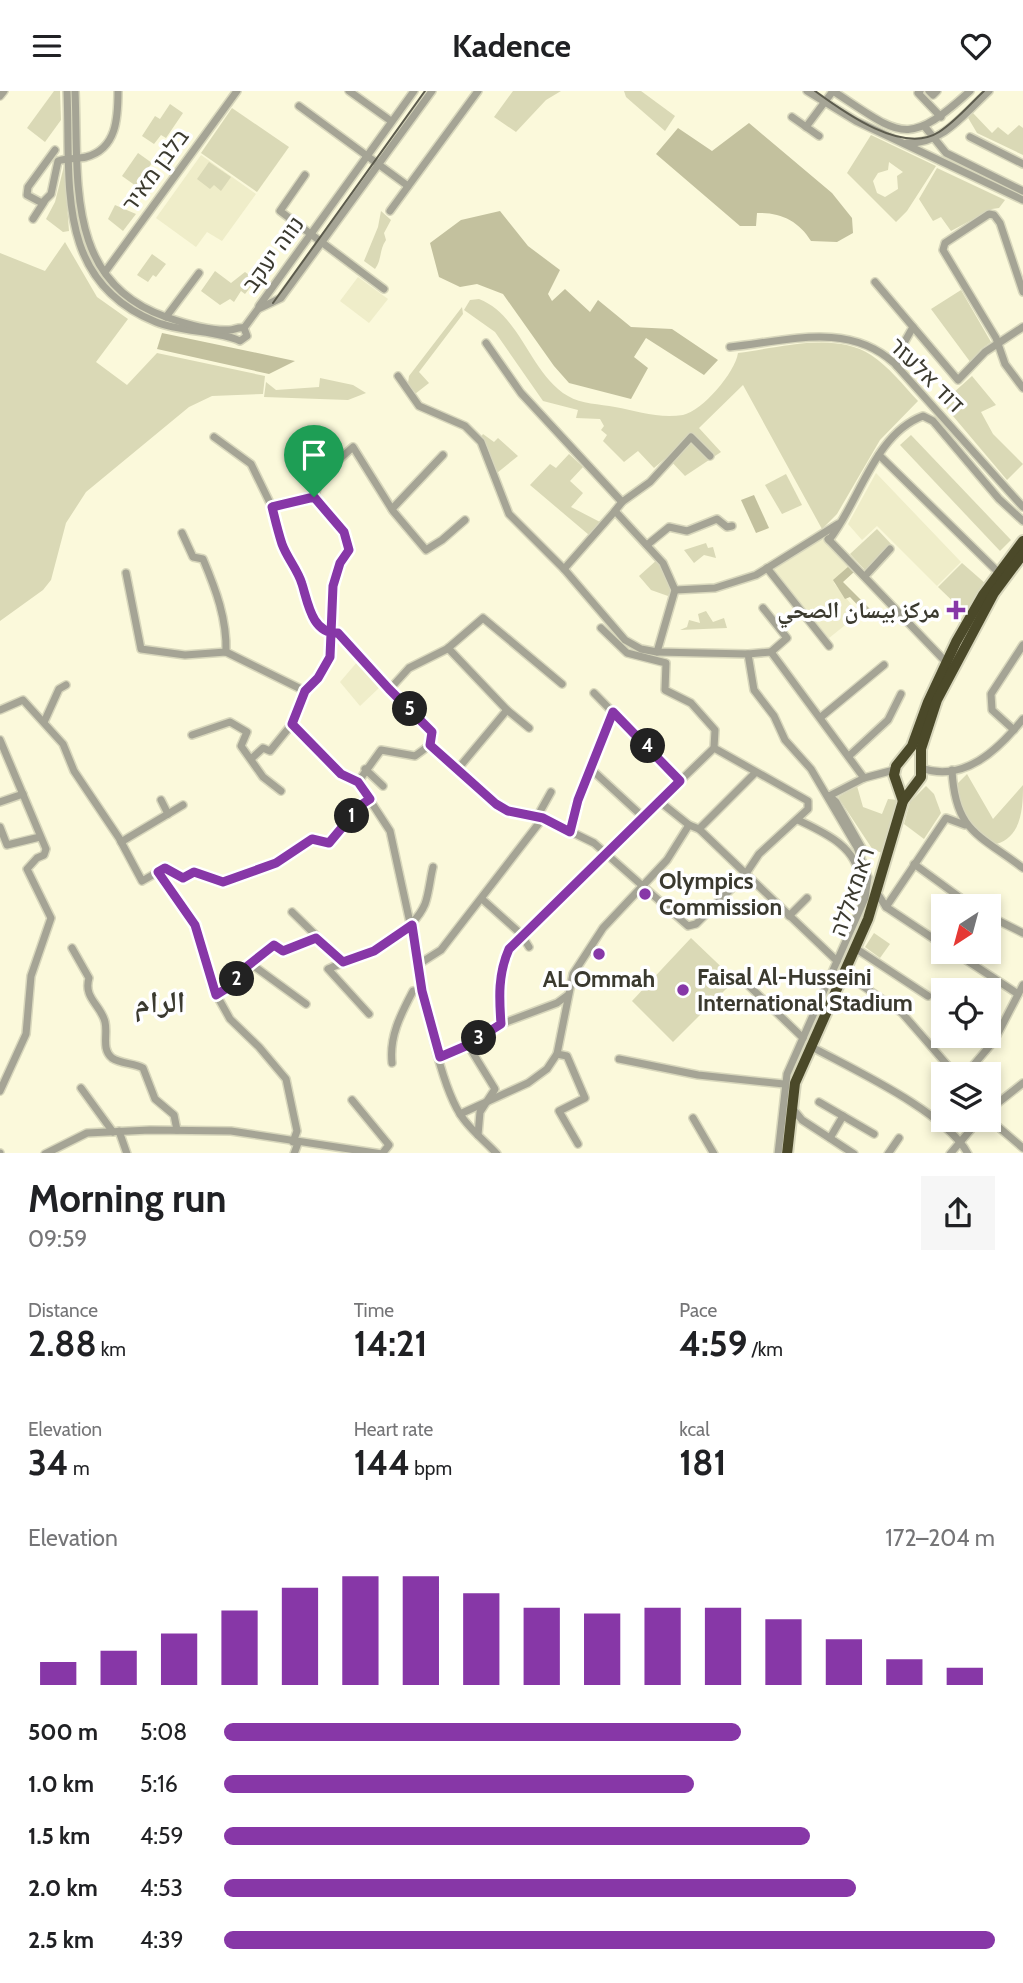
<!DOCTYPE html>
<html lang="en">
<head>
<meta charset="utf-8">
<style>
	:root { --surface:#fff; --page:#f6f6f6; --text:#202124; --muted:#757577; --accent:#8737a7 }
	body { margin:0; font-family:Cabin,"Noto Naskh Arabic",Heebo,sans-serif; background:var(--page); color:var(--text); height:100vh; display:flex; flex-direction:column; font-size:26px; white-space:nowrap }
	* { box-sizing:border-box; margin:0 }
	p { font-size:23px; color:var(--muted) }
	.icon { flex:none; width:38px; height:38px; fill:none; stroke:currentColor; stroke-width:2; stroke-linecap:round; stroke-linejoin:round }
	.map { position:relative; height:1062px; overflow:hidden }
	.side { display:flex; flex-direction:column; background:var(--surface); flex:1 }
	.side>* { flex:none }
	.needle { width:46px; rotate:216deg }
	.tools { position:absolute; left:931px; top:803px; display:grid; gap:14px }
	.tools a { display:grid; place-items:center; width:70px; height:70px; border-radius:0px; background:var(--surface); box-shadow:0 4px 10px #0003; font-size:35px }
	.pin { position:absolute; display:grid; place-items:center; width:60px; height:60px; color:#fff; margin:-72px -30px; border-radius:50% 50% 50% 0; rotate:-45deg; box-shadow:0 0 7px #0007 }
	.pin .icon { rotate:45deg }
	.km { position:absolute; width:35px; height:35px; margin:-18px; border-radius:50%; background:#222; color:#fff; font-size:19px; line-height:35px; text-align:center }
	.round { display:grid; place-items:center; flex:none; width:74px; height:74px; border-radius:0px; background:var(--page) }
	.overview { display:flex; align-items:center; justify-content:space-between; height:119px; padding:0 28px }
	h1 { font-size:38px; font-weight:700; line-height:52px }
	.stats { display:grid; grid-template-columns:repeat(3,1fr); gap:10px; height:119px; padding:7px 28px }
	.stats div { display:grid; align-content:center }
	.stats b { font-size:35px; font-weight:700 }
	.stats small { font-size:19px; font-weight:400 }
	.stats p { font-size:19px }
	.chart { height:196px; padding:14px 28px }
	.chart p { display:flex; justify-content:space-between }
	.chart svg { width:100%; height:126px; margin-top:7px; stroke:var(--accent); stroke-width:6 }
	ul { padding:0 28px; list-style:none; font-size:23px }
	li { display:grid; grid-template-columns:112px 84px 1fr; align-items:center; height:52px }
	li i { height:18px; border-radius:9px; background:var(--accent) }
	header { display:flex; justify-content:space-between; align-items:center; height:91px; padding:0 28px; background:var(--surface); font-size:32px; font-weight:700 }
	.map>svg:first-child { display:block }
	.built { fill:#efedc9 }
	.green { fill:#dad9b6; fill-rule:evenodd }
	.forest { fill:#c3c19e }
	.lines { fill:none; stroke-linecap:round; stroke-linejoin:round }
	.minor-casing { stroke:#d8d7bc; stroke-width:10 }
	.highway-casing { stroke:#d8d7bc; stroke-width:14 }
	.minor { stroke:#a5a495; stroke-width:7 }
	.highway { stroke:#4b4929; stroke-width:10 }
	.tram { stroke:#5c5b4d; stroke-width:2 }
	.route-casing { stroke:#fff; stroke-width:14 }
	.route { stroke:#8737a7; stroke-width:9 }
	.poi-dot { fill:#8737a7; stroke:#fff; stroke-width:2.5 }
	.labels { text-anchor:middle; stroke-width:7; stroke-linejoin:round; paint-order:stroke }
	.street-label { font-size:23px; fill:#3b3a2f; stroke:#fff }
	.poi-label { font-size:23px; font-weight:bold; fill:#3b3a2f; stroke:#fff; text-anchor:start }
	.district-label { font-size:30px; font-weight:bold; fill:#3b3a2f; stroke:#fff }
</style>
</head>
<body>
<header><svg class="icon" aria-label="menu" viewBox="0 0 24 24"><path d="M4 6h16M4 12h16M4 18h16"/></svg>Kadence<svg class="icon" aria-label="heart" viewBox="0 0 24 24"><path d="M12 20l-8-8c-3-5 5-10 8-4 3-6 11-1 8 4z"/></svg></header>
<div class="map">
<svg width="1023" height="1063" viewBox="0 0 1023 1063">
	<rect width="100%" height="100%" fill="#fbf9db"/>
	<g class="built">
		<polygon points="201,64 256,103 222,150 207,141 196,156 156,127"/>
		<polygon points="358,186 388,208 369,232 340,210"/>
		<polygon points="876,382 961,471 937,495 877,435 862,449 848,433"/>
		<polygon points="817,443 850,478 834,492 859,523 829,547 773,479"/>
		<polygon points="358,570 381,595 360,615 340,591"/>
	</g>
	<g class="green">
		<polygon points="54,0 60,0 61,29 45,51 27,37"/>
		<polygon points="513,0 561,0 546,9 516,41 494,26"/>
		<polygon points="624,0 641,0 675,25 665,40 626,6"/>
		<polygon points="170,13 183,22 166,47 161,44 154,53 142,45 155,25 160,28"/>
		<polygon points="232,17 289,56 257,101 201,62"/>
		<polygon points="972,21 992,42 998,36 1008,44 1019,34 1023,37 1023,64 977,42 967,25"/>
		<path d="M871,44l65,31 -29,45 -11,11 -49,-49zM889,71l14,10 -6,4 1,13 -13,8 -8,-4 -4,-12 5,-8 10,-3z"/>
		<polygon points="138,62 152,72 136,95 122,85"/>
		<polygon points="209,71 231,86 221,100 214,94 210,98 197,88"/>
		<polygon points="64,75 69,140 63,141 46,128 55,111"/>
		<polygon points="937,77 1005,109 999,117 992,118 951,140 941,126 933,130 919,108"/>
		<polygon points="115,114 136,123 123,140 108,128"/>
		<path d="M381,120l10,9 -7,13 2,7c-7,10 -4,20 -11,29l-11,-8 14,-34z"/>
		<polygon points="65,151 97,206 128,228 96,271 127,294 157,262 265,285 263,303 212,305 189,316 86,401 66,432 51,489 43,499 0,530 0,162 45,180"/>
		<polygon points="152,163 166,173 156,186 153,184 148,191 137,184"/>
		<polygon points="215,180 231,192 245,181 256,189 245,203 241,200 234,211 230,208 220,214 201,200"/>
		<polygon points="961,199 991,251 981,258 971,272 931,218"/>
		<path d="M479,208c42,16 51,75 89,97 13,8 32,8 47,11 22,4 44,12 68,8 19,-4 52,-42 55,-62 40,-5 97,-22 133,2 18,12 32,30 47,46l-38,39 -43,74 -15,15 -79,-144 -44,43 22,24 -36,24 -18,-19 -13,11 -16,-17 -14,11 -21,-21 4,-6 -6,-5 3,-4 -4,-7 -24,-1 2,-8 -35,-9 -48,-69 -31,-22 6,-10z"/>
		<polygon points="462,216 463,223 419,281 429,292 415,303 408,292 409,285"/>
		<polygon points="972,285 996,314 981,321 993,343 1023,373 1007,389 942,312"/>
		<polygon points="320,287 353,294 366,302 348,309 264,306 266,291 276,299 319,296"/>
		<polygon points="483,343 494,351 498,347 518,365 497,382 481,346"/>
		<polygon points="911,344 1011,449 1000,460 900,354"/>
		<polygon points="569,363 583,376 570,390 583,402 571,416 600,431 589,444 530,394 550,373 556,377"/>
		<polygon points="786,383 802,414 782,423 765,394"/>
		<polygon points="877,438 892,454 865,479 850,463"/>
		<polygon points="706,452 708,457 713,456 716,467 704,464 694,472 684,459"/>
		<polygon points="658,468 671,499 668,505 651,499 639,485"/>
		<polygon points="962,472 986,493 966,523 938,496"/>
		<polygon points="706,520 713,531 724,527 727,537 680,539 687,536 689,529 700,532 698,523"/>
		<path d="M967,683l26,45 30,-34c0,22 -1,52 -27,59 -24,-17 -35,-30 -39,-60z"/>
		<polygon points="857,695 863,716 882,723 888,708 899,709 883,762 873,759 838,706"/>
		<polygon points="926,695 934,703 941,722 924,748 904,733 910,711"/>
		<polygon points="874,842 890,853 880,867 865,856"/>
		<polygon points="691,847 735,889 673,951 632,910"/>
	</g>
	<g class="forest">
		<path d="M749,32l83,70 20,25 1,15 -16,9 -26,-1c-12,-20 -31,-29 -54,-28l-1,13h-16l-84,-72 22,-26 34,23z"/>
		<polygon points="500,120 528,155 560,179 548,203 552,210 565,198 590,221 598,209 631,236 672,238 718,269 704,284 646,247 634,266 648,277 631,308 569,292 554,275 503,203 477,193 460,196 439,186 430,152 461,129"/>
		<polygon points="162,242 295,270 269,283 157,258"/>
		<polygon points="754,404 769,437 756,442 741,409"/>
		<polygon points="849,475 854,481 843,491 873,521 867,524 850,506 845,508 833,489"/>
	</g>
	<g class="lines">
		<defs>
			<g id="minor">
				<path d="M67,0c4,92 -13,190 89,231 24,10 65,9 84,19l7,-5 -3,-8"/>
				<path d="M75,0c4,87 -11,191 91,226 17,6 44,14 63,13 6,0 8,-3 15,-2"/>
				<polyline points="349,0 391,30"/>
				<polyline points="807,0 856,30 1023,109"/>
				<polyline points="920,0 918,2 941,26"/>
				<polyline points="929,0 933,4 937,0"/>
				<polyline points="0,5 4,0"/>
				<polyline points="299,15 408,95"/>
				<polyline points="792,26 819,45"/>
				<path d="M806,36l27,-36c68,44 73,58 137,0"/>
				<polyline points="925,36 946,62 1023,100"/>
				<polyline points="970,46 1023,73"/>
				<path d="M907,52c36,1 57,-29 82,-52"/>
				<path d="M55,59l-27,37 -1,8 15,8 9,-9 7,-33c9,-3 19,-2 28,-4 31,-8 32,-40 32,-66"/>
				<polyline points="305,84 280,120 384,198"/>
				<polyline points="390,120 478,0"/>
				<polyline points="33,128 44,111"/>
				<polyline points="105,181 237,0"/>
				<polyline points="875,191 958,289 985,261 1023,236"/>
				<polyline points="1023,201 1000,132 994,124 989,123 945,152 943,159 996,247 1005,273 1023,297"/>
				<polyline points="259,215 414,0"/>
				<polyline points="166,226 199,182"/>
				<polyline points="244,237 258,218 281,207 432,0"/>
				<polyline points="486,252 521,302 622,411 615,420 663,472 675,499 657,561"/>
				<path d="M730,256c57,-6 118,-26 164,16l129,144"/>
				<polyline points="897,275 900,259 913,236"/>
				<polyline points="398,285 419,315 465,335 481,351 509,423 564,478 625,549 641,558 657,561 748,563 754,599 774,625 785,649 811,678 858,758 863,759 836,711 829,705"/>
				<polyline points="214,346 251,373 272,416 283,454 302,494 306,512 318,533 330,542 338,542 432,641 430,654 496,714 508,720 543,727"/>
				<polyline points="879,364 999,482"/>
				<polyline points="314,406 322,384 353,356 393,420 426,459 442,449 465,429"/>
				<polyline points="622,411 650,391 691,346 710,365"/>
				<polyline points="392,418 443,364"/>
				<path d="M182,442l11,24 10,2c13,31 24,60 23,93"/>
				<polyline points="828,448 946,571"/>
				<path d="M829,449c30,-37 45,-106 94,-124l10,5 66,78 24,22"/>
				<polyline points="647,454 669,436 687,440 717,428 727,436 732,435"/>
				<polyline points="767,477 829,555"/>
				<polyline points="564,478 615,420"/>
				<polyline points="126,482 141,558 185,564 226,561 305,600"/>
				<polyline points="866,484 890,458"/>
				<polyline points="675,499 715,497 756,484 838,433"/>
				<polyline points="763,517 787,547 771,561"/>
				<polyline points="448,557 507,619 529,637"/>
				<polyline points="748,563 771,561 864,687"/>
				<polyline points="389,599 409,577 447,558 483,527 562,593"/>
				<polyline points="594,602 680,690 714,657 715,639 691,612 665,599 666,572 627,562 601,537"/>
				<polyline points="0,619 23,609 63,653 74,680 119,747 142,790 165,777 182,787 194,781 223,791 276,772 311,748 330,751 361,714 371,708"/>
				<polyline points="613,621 591,678 642,725 680,690"/>
				<polyline points="821,626 884,574"/>
				<polyline points="45,629 59,598 66,594"/>
				<polyline points="292,633 341,683 358,691 390,740 419,873"/>
				<polyline points="1014,639 992,619 991,603 1023,554"/>
				<polyline points="192,644 230,631 247,641 241,655 263,686 281,700"/>
				<polyline points="0,649 46,758 44,764 37,767 27,778 51,827 31,885 26,943 0,1000"/>
				<polyline points="849,665 888,629 901,603"/>
				<polyline points="251,668 263,657 270,660 292,633 305,600 318,587 330,566 333,495 340,472 349,459 344,441 314,406 272,416"/>
				<path d="M921,677c43,15 77,-18 102,-49"/>
				<polyline points="365,678 383,695"/>
				<polyline points="457,679 507,619"/>
				<path d="M952,679c3,61 26,64 71,98"/>
				<polyline points="358,691 381,659 415,665 430,654"/>
				<polyline points="829,705 864,687 894,679"/>
				<polyline points="161,709 168,723"/>
				<polyline points="659,710 689,734 699,738 837,870"/>
				<polyline points="0,711 23,703"/>
				<polyline points="537,726 551,701"/>
				<path d="M798,729c25,12 60,27 61,59"/>
				<polyline points="0,736 7,754 40,746"/>
				<polyline points="699,738 755,682"/>
				<polyline points="570,741 578,710 591,678"/>
				<polyline points="121,751 183,714"/>
				<polyline points="914,773 973,816"/>
				<polyline points="158,781 195,834 211,894 230,928 259,956 286,988 297,1040 293,1051"/>
				<polyline points="877,802 886,816 943,854"/>
				<polyline points="482,808 521,843 529,856"/>
				<polyline points="886,816 946,727 965,734"/>
				<polyline points="292,821 343,871"/>
				<polyline points="789,825 807,807"/>
				<polyline points="989,825 1023,842"/>
				<path d="M72,857l17,30c-6,20 12,27 16,44 3,12 -4,27 7,36 9,6 22,5 31,10l12,31 19,16 3,15"/>
				<polyline points="855,857 928,905"/>
				<polyline points="954,861 1018,903"/>
				<polyline points="251,873 274,854 283,860 316,847"/>
				<polyline points="844,882 902,922 956,984"/>
				<polyline points="745,891 803,947"/>
				<polyline points="216,904 232,894 251,873 306,913"/>
				<path d="M369,923l-41,-45c32,-14 82,-30 97,-65 4,-11 5,-25 8,-37"/>
				<path d="M501,933c-2,-27 -3,-50 8,-75l133,-133"/>
				<polyline points="468,954 495,998 480,1021 478,1044"/>
				<path d="M810,955c42,23 136,66 158,108"/>
				<polyline points="557,963 567,965 585,1007 559,1020 578,1053"/>
				<polyline points="440,966 468,954 501,933 557,912 568,904"/>
				<polyline points="619,968 698,984 784,993"/>
				<path d="M392,972c-3,-27 9,-49 21,-72l9,-1"/>
				<polyline points="965,984 994,950 1023,894"/>
				<polyline points="81,997 113,1041"/>
				<polyline points="352,1009 389,1054 382,1063"/>
				<polyline points="819,1011 874,1043"/>
				<polyline points="793,1018 802,1029 854,1063"/>
				<polyline points="989,1019 1023,992"/>
				<polyline points="460,1023 528,992 547,978 557,963 573,883 603,837 667,769 689,734"/>
				<polyline points="693,1027 714,1063"/>
				<polyline points="989,1028 1023,1057"/>
				<polyline points="119,1040 127,1063"/>
				<polyline points="830,1047 843,1025"/>
				<polyline points="0,1062 0,1063"/>
				<polyline points="45,1063 87,1042 150,1039 231,1040 382,1063"/>
				<polyline points="294,1063 298,1052"/>
				<path d="M497,1063c-12,-13 -28,-25 -37,-40 -20,-32 -36,-111 -41,-150l22,-14 102,-132 51,25 94,83 8,-2 49,-49 14,-21 49,-45v-8l-94,-53"/>
				<polyline points="778,1063 787,983 865,807 868,786 858,759"/>
				<polyline points="888,1063 899,1047"/>
				<polyline points="950,1063 979,1029"/>
			</g>
			<g id="highway">
				<polyline points="903,710 894,684 896,675 912,655 928,611 956,551 983,504 1023,450"/>
				<polyline points="787,1063 795,992 868,828 903,710 921,686 921,658 937,609 994,502 1023,463"/>
			</g>
		</defs>
		<use href="#minor" class="minor-casing"/>
		<use href="#highway" class="highway-casing"/>
		<use href="#minor" class="minor"/>
		<use href="#highway" class="highway"/>
		<g class="tram">
			<path d="M815,0c30,22 88,64 124,41 17,-11 31,-28 45,-41"/>
			<polyline points="273,212 425,0"/>
		</g>
	</g>
	<g class="lines">
		<defs>
			<path id="route" d="M314,406l30,35 5,18 -9,13 -7,23 -3,71 -12,21 -13,13 -13,33 49,50 17,8 12,17 -9,6 -32,38 -17,-4 -36,24 -53,19 -29,-10 -11,6 -18,-10 -7,4 37,53 21,70 16,-10 13,-17 29,-23 9,6 33,-13 27,24 31,-11 38,-26 10,66 18,66 28,-12 33,-21c-2,-27 -3,-50 8,-75l171,-168 -67,-69 -35,88 -8,32 -27,-14 -35,-7 -12,-7 -66,-59 2,-13 -43,-43 -51,-56c-26,1 -30,-30 -36,-49 -4,-14 -15,-26 -20,-40 -4,-12 -7,-25 -10,-37l42,-10"/>
		</defs>
		<use href="#route" class="route-casing"/>
		<use href="#route" class="route"/>
	</g>
	<g class="poi-dot">
		<path d="M952.5 508.5h7v7h7v7h-7v7h-7v-7h-7v-7h7z"/>
		<circle cx="645" cy="803" r="7"/>
		<circle cx="599" cy="863" r="7"/>
		<circle cx="683" cy="899" r="7"/>
	</g>
	<g class="labels">
		<g class="street-label">
			<text transform="translate(155 79) rotate(-54)" y="8">בלבן מאיר</text>
			<text transform="translate(273 163) rotate(-54)" y="8">נווה יעקב</text>
			<text transform="translate(927 284) rotate(45)" y="8">דוד אלעזר</text>
			<text transform="translate(852 801) rotate(-71)" y="8">ראמאללה</text>
		</g>
		<g class="poi-label">
			<text x="940" y="527" text-anchor="end">مركز بيسان الصحي</text>
			<text x="659" y="798">Olympics<tspan x="659" dy="26">Commission</tspan></text>
			<text x="697" y="894">Faisal Al-Husseini<tspan x="697" dy="26">International Stadium</tspan></text>
			<text x="599" y="896" text-anchor="middle">AL Ommah</text>
		</g>
		<g class="district-label">
			<text x="160" y="921">الرام</text>
		</g>
	</g>
</svg>
<div class="tools">
<a><svg class="needle" viewBox="-14 -14 28 28"><path d="M0-13l5 13h-10z" fill="#e53935"/><path d="M0 13l5-13h-10z" fill="#757577"/></svg></a>
<a><svg class="icon" aria-label="locate" viewBox="0 0 24 24"><circle cx="12" cy="12" r="6"/><path d="M12 2v4M12 18v4M2 12h4M18 12h4"/></svg></a>
<a><svg class="icon" aria-label="layers" viewBox="0 0 24 24"><path d="M12 4l9 5-9 5-9-5zM3 14l9 5 9-5"/></svg></a>
</div>
<div class="pin" style="left:314px;top:406px;background:#1e9e55"><svg class="icon" aria-label="arrive" viewBox="0 0 24 24"><path d="M6 21V4h12l-3 4 3 4H6"/></svg></div>
<b class="km" style="left:352px;top:725px">1</b>
<b class="km" style="left:237px;top:888px">2</b>
<b class="km" style="left:479px;top:947px">3</b>
<b class="km" style="left:648px;top:655px">4</b>
<b class="km" style="left:410px;top:618px">5</b>
</div>
<section class="side">
<div class="overview"><div><h1>Morning run</h1><p>09:59</p></div><a class="round"><svg class="icon" aria-label="share" viewBox="0 0 24 24"><path d="M12 15V3M7 8l5-5 5 5M5 13v7h14v-7"/></svg></a></div>
<div class="stats">
<div><p>Distance</p><b>2.88<small> km</small></b></div>
<div><p>Time</p><b>14:21</b></div>
<div><p>Pace</p><b>4:59<small> /km</small></b></div>
</div>
<div class="stats">
<div><p>Elevation</p><b>34<small> m</small></b></div>
<div><p>Heart rate</p><b>144<small> bpm</small></b></div>
<div><p>kcal</p><b>181</b></div>
</div>
<div class="chart"><p><span>Elevation</span>172–204 m</p>
<svg viewBox="0 0 160 44" preserveAspectRatio="none"><path d="M5 44V36M15 44V32M25 44V26M35 44V18M45 44V10M55 44V6M65 44V6M75 44V12M85 44V17M95 44V19M105 44V17M115 44V17M125 44V21M135 44V28M145 44V35M155 44V38"/></svg>
</div>
<ul>
<li><b>500 m</b>5:08<i style="width:67%"></i></li>
<li><b>1.0 km</b>5:16<i style="width:61%"></i></li>
<li><b>1.5 km</b>4:59<i style="width:76%"></i></li>
<li><b>2.0 km</b>4:53<i style="width:82%"></i></li>
<li><b>2.5 km</b>4:39<i style="width:100%"></i></li>
</ul>
</section>
</body>
</html>
